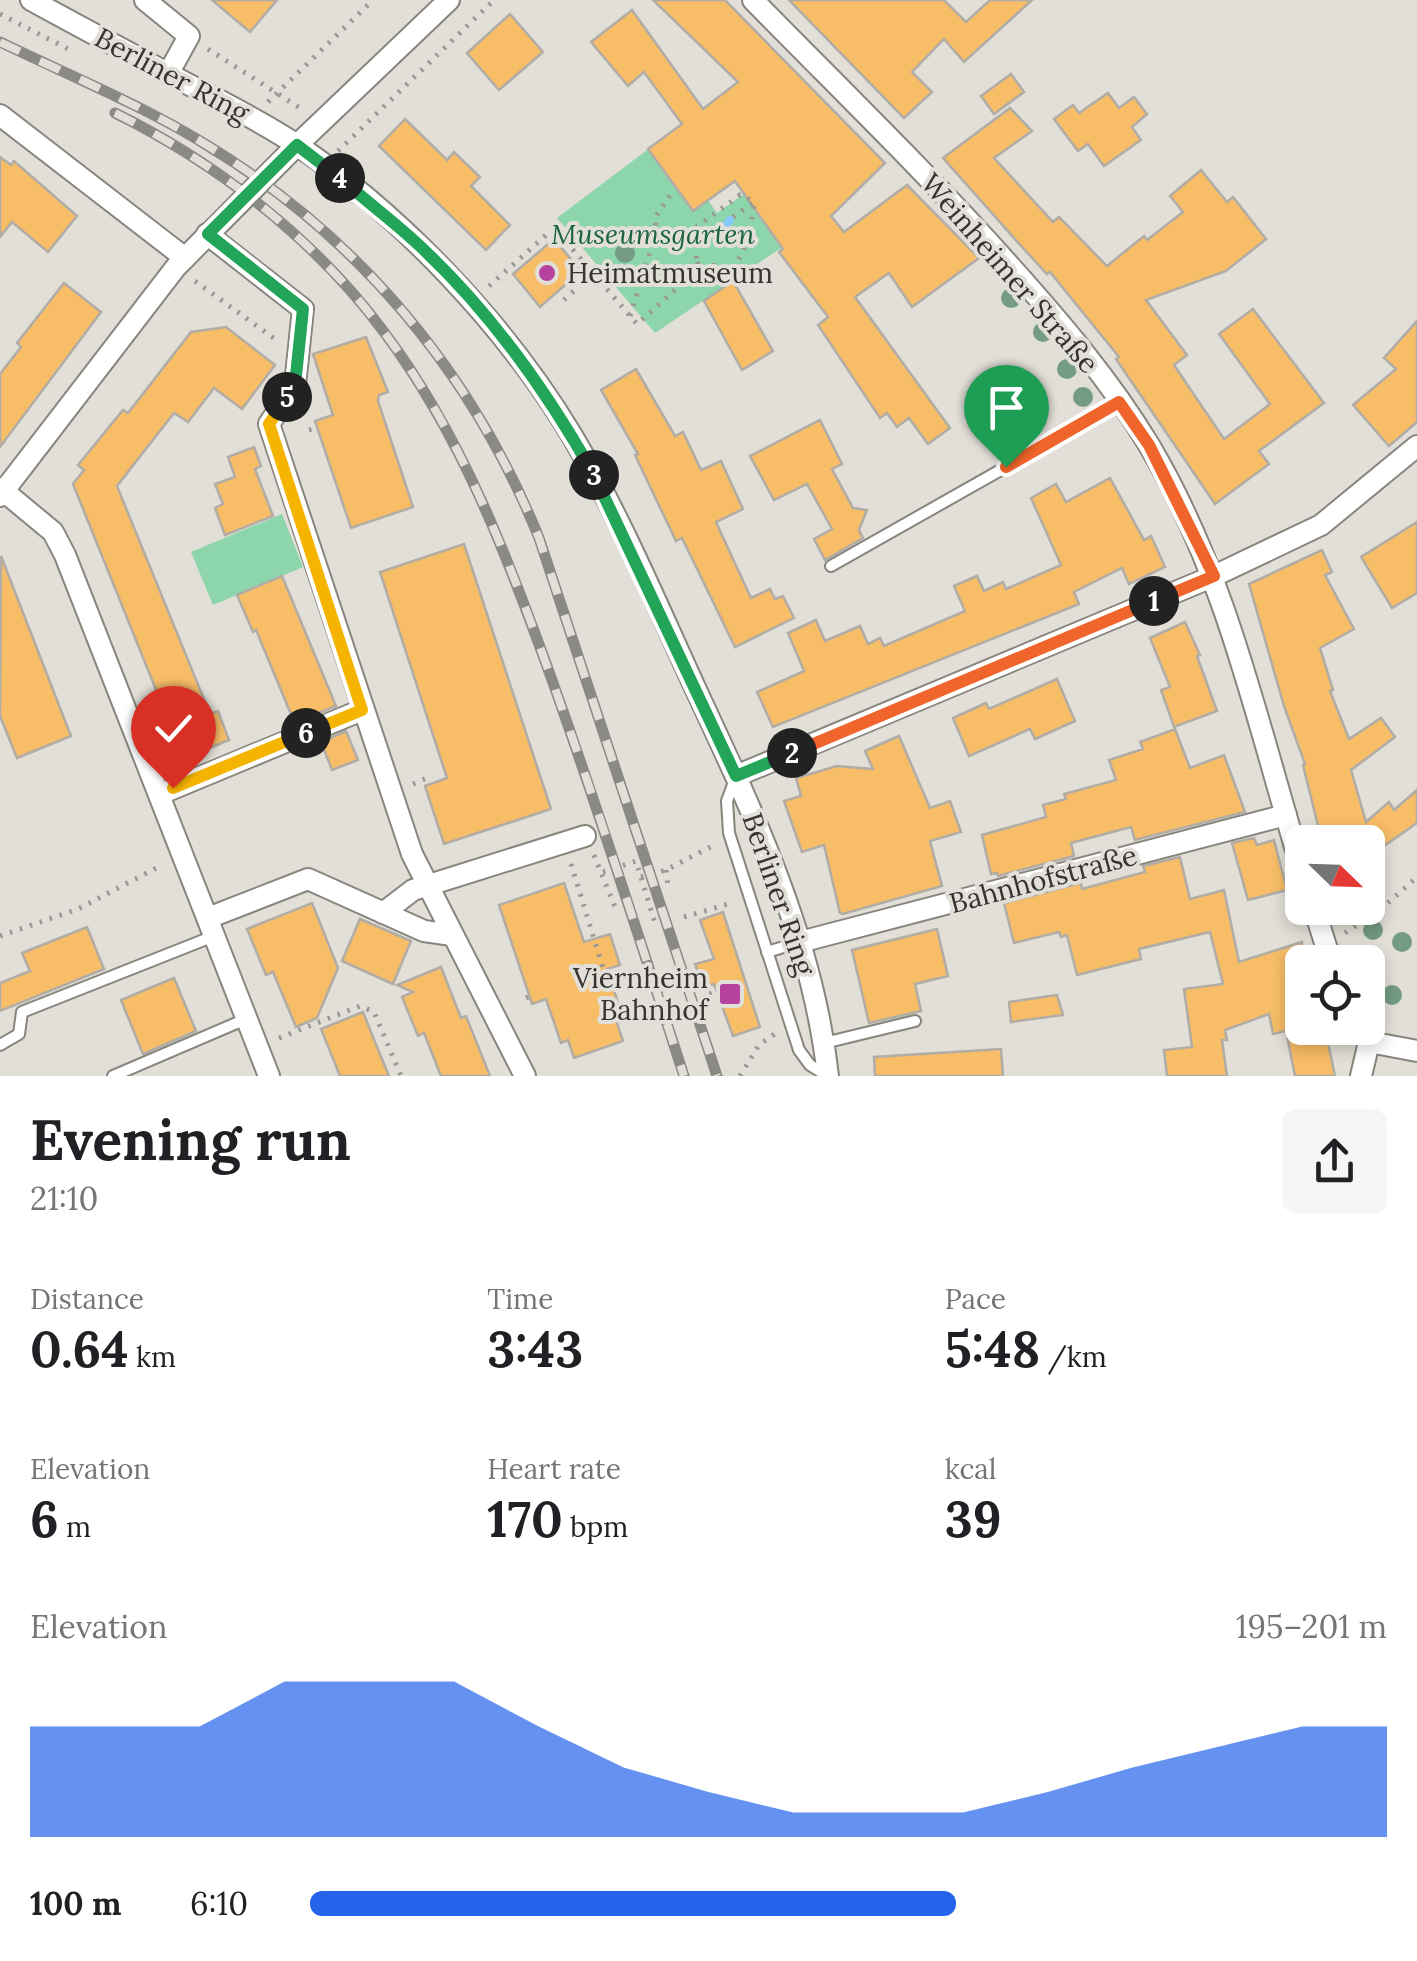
<!DOCTYPE html>
<html lang="en">
<head>
<meta charset="utf-8">
<style>
	:root { --surface:#fff; --page:#f6f6f6; --text:#202124; --muted:#757577; --accent:#2563eb }
	body { margin:0; font-family:Lora,serif; background:var(--page); color:var(--text); height:100vh; display:flex; flex-direction:column; font-size:38px; white-space:nowrap }
	* { box-sizing:border-box; margin:0 }
	p { font-size:32px; color:var(--muted) }
	.icon { flex:none; width:55px; height:55px; fill:none; stroke:currentColor; stroke-width:2; stroke-linecap:round; stroke-linejoin:round }
	.map { position:relative; height:1076px; overflow:hidden }
	.drawer { display:flex; flex-direction:column; background:var(--surface); flex:1 }
	.drawer>* { flex:none }
	.needle { width:65px; rotate:113deg }
	.fabs { position:absolute; left:1285px; top:825px; display:grid; gap:20px }
	.fabs a { display:grid; place-items:center; width:100px; height:100px; border-radius:15px; background:var(--surface); box-shadow:0 5px 15px #0003; font-size:50px }
	.pin { position:absolute; display:grid; place-items:center; width:85px; height:85px; color:#fff; margin:-102px -42px; border-radius:50% 50% 50% 0; rotate:-45deg; box-shadow:0 0 10px #0007 }
	.pin .icon { rotate:45deg }
	.km { position:absolute; width:50px; height:50px; margin:-25px; border-radius:50%; background:#222; color:#fff; font-size:28px; line-height:50px; text-align:center }
	.round { display:grid; place-items:center; flex:none; width:105px; height:105px; border-radius:15px; background:var(--page) }
	.overview { display:flex; align-items:center; justify-content:space-between; height:170px; padding:0 30px }
	h1 { font-size:55px; font-weight:700; line-height:75px }
	.stats { display:grid; grid-template-columns:repeat(3,1fr); gap:15px; height:170px; padding:10px 30px }
	.stats div { display:grid; align-content:center }
	.stats b { font-size:50px; font-weight:700 }
	.stats small { font-size:28px; font-weight:400 }
	.stats p { font-size:28px }
	.chart { height:280px; padding:20px 30px }
	.chart p { display:flex; justify-content:space-between }
	.chart svg { width:100%; height:180px; margin-top:10px; fill:var(--accent); opacity:.7 }
	ul { padding:0 30px; list-style:none; font-size:32px }
	li { display:grid; grid-template-columns:160px 120px 1fr; align-items:center; height:75px }
	li i { height:25px; border-radius:12px; background:var(--accent) }
	.map>svg:first-child { display:block }
	.green { fill:#8dd5ab }
	.lines { fill:none; stroke-linecap:round; stroke-linejoin:round }
	.stream { stroke:#86c9fb; stroke-width:8 }
	.building { fill:#f7bd67; stroke:#b1aca5; stroke-width:2.5 }
	.lane-casing { stroke:#87857d; stroke-width:14 }
	.street-casing { stroke:#87857d; stroke-width:24 }
	.path { stroke:#999892; stroke-width:5; stroke-dasharray:2.5 8; stroke-linecap:butt }
	.lane { stroke:#fff; stroke-width:10 }
	.street { stroke:#fff; stroke-width:20 }
	.rail-casing { stroke:#8a8983; stroke-width:11 }
	.rail { stroke:#e1dfd7; stroke-width:8; stroke-dasharray:22; stroke-linecap:butt }
	.tree { fill:#749b84 }
	.split-1-casing { stroke:#fff; stroke-width:20 }
	.split-2-casing { stroke:#fff; stroke-width:20 }
	.split-3-casing { stroke:#fff; stroke-width:20 }
	.split-4-casing { stroke:#fff; stroke-width:20 }
	.split-5-casing { stroke:#fff; stroke-width:20 }
	.split-6-casing { stroke:#fff; stroke-width:20 }
	.split-7-casing { stroke:#fff; stroke-width:20 }
	.split-1 { stroke:#f0652b; stroke-width:12 }
	.split-2 { stroke:#f0652b; stroke-width:12 }
	.split-3 { stroke:#22a559; stroke-width:12 }
	.split-4 { stroke:#22a559; stroke-width:12 }
	.split-5 { stroke:#22a559; stroke-width:12 }
	.split-6 { stroke:#f5b400; stroke-width:12 }
	.split-7 { stroke:#f5b400; stroke-width:12 }
	.poi-dot { fill:#b5439d; stroke:#e1dfd7; stroke-width:4 }
	.labels { text-anchor:middle; stroke-width:8; stroke-linejoin:round; paint-order:stroke }
	.street-label { font-size:28px; fill:#353431; stroke:#e1dfd7 }
	.park-label { font-size:28px; font-style:italic; fill:#1b6441; stroke:#e1dfd7 }
	.poi-label { font-size:28px; fill:#353431; stroke:#e1dfd7; text-anchor:start }
</style>
</head>
<body>
<div class="map">
<svg width="1417" height="1076" viewBox="0 0 1417 1076">
	<rect width="100%" height="100%" fill="#e1dfd7"/>
	<g class="green">
		<polygon points="663,138 717,213 744,194 781,248 655,333 557,218"/>
		<polygon points="282,514 303,567 213,605 191,552"/>
	</g>
	<g class="lines">
		<polyline class="stream" points="718,235 730,220"/>
	</g>
	<g class="building">
		<polygon points="212,0 277,0 250,32"/>
		<polygon points="653,0 725,0 885,163 831,216 844,232 907,185 979,258 912,307 889,273 855,297 950,428 928,444 909,418 897,427 887,413 880,418 818,325 828,317 779,252 783,249 735,181 693,211 648,149 682,124 644,72 628,86 591,42 632,10 703,109 738,82"/>
		<polygon points="789,0 944,0 966,22 990,0 1032,0 964,62 944,39 912,72 932,92 904,118"/>
		<polygon points="510,14 543,52 499,90 467,53"/>
		<polygon points="1011,74 1024,92 994,114 981,96"/>
		<polygon points="1108,93 1119,108 1134,97 1147,114 1132,127 1141,140 1104,166 1088,144 1078,151 1054,119 1073,105 1079,113"/>
		<polygon points="1010,108 1032,131 994,158 1053,222 1059,217 1107,266 1144,236 1147,240 1183,212 1170,196 1201,170 1227,202 1233,197 1266,239 1226,271 1146,300 1187,355 1174,365 1224,439 1270,404 1219,334 1253,309 1324,403 1259,451 1269,464 1215,504 1116,359 1119,357 1050,272 1047,274 1022,247 943,158"/>
		<polygon points="405,119 447,160 454,152 480,177 471,186 510,225 486,250 379,146"/>
		<polygon points="0,157 11,165 14,161 77,216 48,252 12,222 0,237"/>
		<polygon points="554,239 581,271 540,307 513,274"/>
		<polygon points="733,281 773,351 742,370 704,301"/>
		<polygon points="64,283 101,312 0,447 0,374 21,347 17,343"/>
		<polygon points="1417,321 1417,422 1389,446 1353,405 1396,369 1384,358"/>
		<polygon points="226,327 275,365 242,409 214,388 188,422 174,413 117,486 210,714 218,711 229,740 173,763 157,721 167,717 73,484 84,470 78,465 123,410 128,413 191,332"/>
		<polygon points="366,337 388,392 379,395 378,401 413,507 351,528 315,421 333,415 313,354"/>
		<polygon points="636,369 675,436 683,432 701,470 721,461 743,509 716,522 751,598 770,589 775,599 783,596 794,618 735,647 682,538 676,541 635,455 638,454 601,390"/>
		<polygon points="820,420 842,464 832,469 853,508 867,510 859,530 863,538 825,560 814,539 832,529 807,484 774,500 750,456"/>
		<polygon points="254,447 261,466 255,469 273,516 225,535 215,508 223,504 215,484 235,477 228,457"/>
		<polygon points="1110,478 1144,540 1151,536 1165,567 1129,584 1122,568 1074,592 1079,604 773,727 757,692 804,671 788,633 816,620 825,641 860,626 868,644 880,638 884,646 965,611 954,586 977,576 984,591 1003,582 1006,589 1061,565 1031,498 1056,484 1066,502"/>
		<polygon points="1417,522 1417,593 1392,608 1361,557"/>
		<polygon points="464,544 551,809 444,844 425,786 447,778 380,572"/>
		<polygon points="1322,550 1332,572 1325,575 1354,629 1320,648 1333,690 1330,691 1349,739 1381,718 1395,737 1351,770 1366,822 1389,802 1394,810 1417,790 1417,823 1368,857 1368,842 1322,842 1303,765 1305,764 1284,706 1249,584"/>
		<polygon points="1,556 71,736 17,758 0,716"/>
		<polygon points="282,576 336,706 311,716 310,712 293,719 256,630 253,632 237,595"/>
		<polygon points="1185,622 1200,655 1197,656 1217,711 1174,727 1161,690 1170,687 1150,638"/>
		<polygon points="1057,679 1075,721 1035,739 1030,729 969,756 953,718 986,703 989,709"/>
		<polygon points="1175,729 1190,768 1224,755 1245,812 1135,840 1131,827 1071,843 1074,856 998,876 997,873 991,874 982,835 1046,817 1043,805 1066,799 1064,794 1116,780 1109,760 1143,749 1140,742"/>
		<polygon points="346,731 358,760 332,770 321,742"/>
		<polygon points="899,736 930,808 950,801 961,832 930,841 942,886 843,914 840,913 824,845 802,852 784,801 801,796 796,778 837,766 873,769 865,751"/>
		<polygon points="1254,838 1257,845 1274,840 1287,890 1248,900 1232,843"/>
		<polygon points="1180,857 1190,899 1224,890 1239,962 1302,942 1302,1028 1325,1028 1335,1076 1295,1076 1286,1031 1273,1034 1269,1014 1225,1030 1227,1040 1222,1040 1227,1076 1167,1076 1164,1050 1192,1047 1184,989 1223,984 1210,932 1139,949 1141,959 1077,975 1067,935 1061,937 1059,932 1014,943 1004,903 1081,883 1082,889 1145,872 1143,866"/>
		<polygon points="564,883 584,942 610,934 620,965 607,969 624,1021 617,1023 623,1041 574,1058 568,1040 561,1043 546,999 532,1004 499,905"/>
		<polygon points="312,903 338,968 317,1018 296,1027 273,972 266,975 247,929"/>
		<polygon points="723,912 760,1027 733,1036 714,984 703,987 695,964 714,959 700,920"/>
		<polygon points="360,919 411,941 393,984 342,961"/>
		<polygon points="87,927 104,969 0,1011 0,983 30,971 22,953"/>
		<polygon points="937,929 948,976 915,984 921,1011 869,1023 852,950"/>
		<polygon points="441,967 461,1018 466,1016 490,1076 441,1076 424,1033 418,1036 402,997 413,992 397,985"/>
		<polygon points="174,978 196,1031 143,1054 121,1000"/>
		<polygon points="1057,995 1063,1015 1011,1022 1009,1002"/>
		<polygon points="363,1012 377,1047 389,1076 340,1076 321,1029"/>
		<polygon points="1001,1049 1003,1076 875,1076 874,1057"/>
	</g>
	<g class="lines">
		<defs>
			<g id="lane">
				<polyline points="831,566 1119,403"/>
				<polyline points="734,782 727,801 729,833 799,1050 810,1065 826,1075"/>
				<polyline points="767,952 800,942"/>
				<polyline points="824,1043 915,1021"/>
				<polyline points="0,1045 19,1034 22,1012 214,936"/>
				<polyline points="113,1076 246,1019"/>
			</g>
			<g id="street">
				<path d="M31,0c51,28 102,55 153,82 38,20 77,39 113,63 104,70 209,181 274,289 49,82 86,171 126,258 57,122 116,248 131,384"/>
				<polyline points="145,0 189,36 168,74"/>
				<path d="M753,0c86,88 175,174 257,266 50,56 100,114 139,179 78,131 109,281 153,425"/>
				<polyline points="0,115 185,258"/>
				<polyline points="207,234 303,309 295,385 269,424 412,854 525,1076"/>
				<polyline points="0,488 53,532 65,555 269,1076"/>
				<polyline points="0,496 176,267 297,145 449,0"/>
				<polyline points="736,776 1214,576 1321,525 1417,446"/>
				<polyline points="160,794 362,710"/>
				<polyline points="1314,908 1331,962"/>
				<polyline points="383,913 413,890 585,836"/>
				<polyline points="208,918 308,879 424,931 452,935"/>
				<polyline points="800,942 1286,815"/>
				<polyline points="1369,1042 1417,1051"/>
				<polyline points="1361,1076 1369,1042"/>
			</g>
		</defs>
		<use href="#lane" class="lane-casing"/>
		<use href="#street" class="street-casing"/>
		<g class="path">
			<polyline points="0,14 70,50"/>
			<polyline points="208,49 303,110"/>
			<polyline points="268,102 373,0"/>
			<polyline points="338,151 494,0"/>
			<polyline points="733,217 753,203"/>
			<polyline points="655,236 694,229 740,195 755,202"/>
			<path d="M697,262l5,9c42,14 47,-39 53,-69"/>
			<polyline points="714,263 715,276"/>
			<polyline points="195,281 279,342"/>
			<polyline points="489,286 554,228 637,324 685,281 697,262 694,229"/>
			<polyline points="564,300 593,273"/>
			<polyline points="630,316 655,236 656,216 674,190"/>
			<polyline points="309,430 317,428"/>
			<polyline points="413,784 429,777"/>
			<polyline points="594,855 617,912"/>
			<polyline points="571,864 603,968 595,975"/>
			<polyline points="666,870 668,887"/>
			<polyline points="603,872 636,861 655,923"/>
			<polyline points="641,877 666,870 716,844"/>
			<polyline points="684,917 728,904 733,907"/>
			<polyline points="1345,933 1380,910 1417,877"/>
			<polyline points="0,936 78,909 162,865"/>
			<polyline points="709,993 716,990"/>
			<polyline points="526,998 530,996"/>
			<polyline points="279,1038 360,1006 374,1012 401,1076"/>
			<polyline points="740,1076 759,1045 776,1033"/>
		</g>
		<use href="#lane" class="lane"/>
		<use href="#street" class="street"/>
		<defs>
			<g id="rail">
				<path d="M0,42c68,33 140,62 205,102 153,92 267,228 334,394l178,538"/>
				<path d="M115,113c102,50 201,127 269,219 78,104 124,226 168,348 47,131 89,264 132,396"/>
			</g>
		</defs>
		<use href="#rail" class="rail-casing"/>
		<use href="#rail" class="rail"/>
	</g>
	<g class="tree">
		<circle cx="625" cy="253" r="10"/>
		<circle cx="1011" cy="298" r="10"/>
		<circle cx="1043" cy="332" r="10"/>
		<circle cx="1067" cy="369" r="10"/>
		<circle cx="1083" cy="397" r="10"/>
		<circle cx="1373" cy="930" r="10"/>
		<circle cx="1402" cy="942" r="10"/>
		<circle cx="1392" cy="995" r="10"/>
	</g>
	<g class="lines">
		<defs>
			<polyline id="split-1" points="1006,467 1119,402 1149,445 1214,576 1154,601"/>
			<polyline id="split-2" points="792,753 1154,601"/>
			<polyline id="split-3" points="594,475 736,776 792,753"/>
			<path id="split-4" d="M340,178c27,24 56,45 82,70 69,65 126,145 172,227"/>
			<polyline id="split-5" points="287,397 295,385 303,309 208,234 297,145 340,178"/>
			<polyline id="split-6" points="287,397 269,424 362,710 306,733"/>
			<polyline id="split-7" points="173,788 306,733"/>
		</defs>
		<use href="#split-1" class="split-1-casing"/>
		<use href="#split-2" class="split-2-casing"/>
		<use href="#split-3" class="split-3-casing"/>
		<use href="#split-4" class="split-4-casing"/>
		<use href="#split-5" class="split-5-casing"/>
		<use href="#split-6" class="split-6-casing"/>
		<use href="#split-7" class="split-7-casing"/>
		<use href="#split-1" class="split-1"/>
		<use href="#split-2" class="split-2"/>
		<use href="#split-3" class="split-3"/>
		<use href="#split-4" class="split-4"/>
		<use href="#split-5" class="split-5"/>
		<use href="#split-6" class="split-6"/>
		<use href="#split-7" class="split-7"/>
	</g>
	<g class="poi-dot">
		<circle cx="547" cy="273" r="10"/>
		<rect x="718" y="982" width="24" height="24" rx="5"/>
	</g>
	<g class="labels">
		<g class="street-label">
			<text transform="translate(172 75) rotate(28)" y="10">Berliner Ring</text>
			<text transform="translate(1010 273) rotate(49)" y="10">Weinheimer Straße</text>
			<text transform="translate(1043 879) rotate(-15)" y="10">Bahnhofstraße</text>
			<text transform="translate(779 894) rotate(71)" y="10">Berliner Ring</text>
		</g>
		<g class="park-label">
			<text x="653" y="244">Museumsgarten</text>
		</g>
		<g class="poi-label">
			<text x="567" y="283">Heimatmuseum</text>
			<text x="708" y="988" text-anchor="end">Viernheim<tspan x="708" dy="32">Bahnhof</tspan></text>
		</g>
	</g>
</svg>
<div class="fabs">
<a><svg class="needle" viewBox="-14 -14 28 28"><path d="M0-13l5 13h-10z" fill="#e53935"/><path d="M0 13l5-13h-10z" fill="#757577"/></svg></a>
<a><svg class="icon" aria-label="locate" viewBox="0 0 24 24"><circle cx="12" cy="12" r="6"/><path d="M12 2v4M12 18v4M2 12h4M18 12h4"/></svg></a>
</div>
<div class="pin" style="left:1006px;top:467px;background:#1e9e55"><svg class="icon" aria-label="arrive" viewBox="0 0 24 24"><path d="M6 21V4h12l-3 4 3 4H6"/></svg></div>
<div class="pin" style="left:173px;top:788px;background:#d93025"><svg class="icon" aria-label="check" viewBox="0 0 24 24"><path d="M5 12l5 5 9-10"/></svg></div>
<b class="km" style="left:1154px;top:601px">1</b>
<b class="km" style="left:792px;top:753px">2</b>
<b class="km" style="left:594px;top:475px">3</b>
<b class="km" style="left:340px;top:178px">4</b>
<b class="km" style="left:287px;top:397px">5</b>
<b class="km" style="left:306px;top:733px">6</b>
</div>
<section class="drawer">
<div class="overview"><div><h1>Evening run</h1><p>21:10</p></div><a class="round"><svg class="icon" aria-label="share" viewBox="0 0 24 24"><path d="M12 15V3M7 8l5-5 5 5M5 13v7h14v-7"/></svg></a></div>
<div class="stats">
<div><p>Distance</p><b>0.64<small> km</small></b></div>
<div><p>Time</p><b>3:43</b></div>
<div><p>Pace</p><b>5:48<small> /km</small></b></div>
</div>
<div class="stats">
<div><p>Elevation</p><b>6<small> m</small></b></div>
<div><p>Heart rate</p><b>170<small> bpm</small></b></div>
<div><p>kcal</p><b>39</b></div>
</div>
<div class="chart"><p><span>Elevation</span>195–201 m</p>
<svg viewBox="0 0 160 44" preserveAspectRatio="none"><path d="M0 44V17L10 17L20 17L30 6L40 6L50 6L60 17L70 27L80 33L90 38L100 38L110 38L120 33L130 27L140 22L150 17L160 17V44z"/></svg>
</div>
<ul>
<li><b>100 m</b>6:10<i style="width:60%"></i></li>
</ul>
</section>
</body>
</html>
